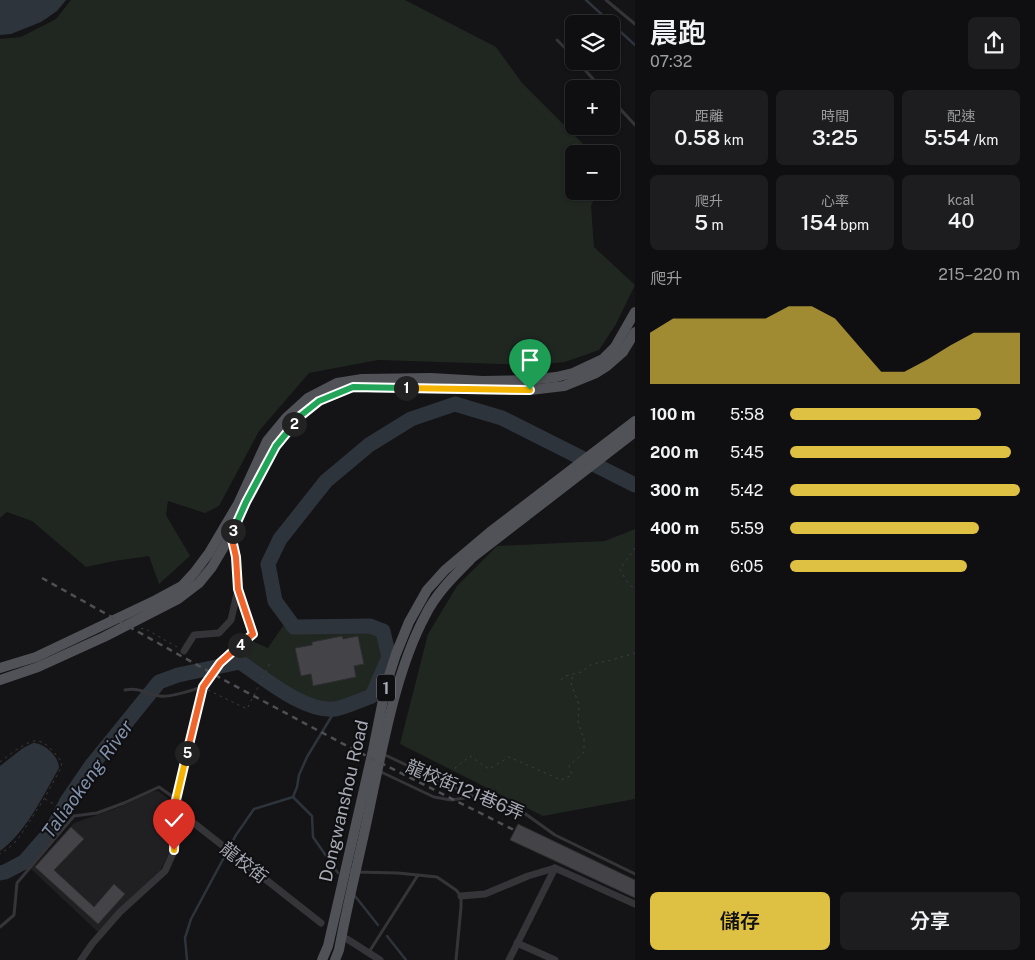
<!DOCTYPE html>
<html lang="zh-TW">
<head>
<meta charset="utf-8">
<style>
	:root { --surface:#0f0e10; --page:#1d1c1e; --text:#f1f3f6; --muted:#9b9c9f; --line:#2f2e30; --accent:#dec042 }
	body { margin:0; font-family:"Public Sans","Noto Sans TC",sans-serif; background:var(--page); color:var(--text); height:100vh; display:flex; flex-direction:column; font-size:19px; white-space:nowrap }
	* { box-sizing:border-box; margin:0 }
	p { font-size:16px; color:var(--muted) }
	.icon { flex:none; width:28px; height:28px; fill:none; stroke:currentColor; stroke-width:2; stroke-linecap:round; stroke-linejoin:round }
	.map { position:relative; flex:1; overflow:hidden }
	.panel { display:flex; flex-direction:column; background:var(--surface); width:400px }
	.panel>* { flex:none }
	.fabs { position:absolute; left:565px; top:15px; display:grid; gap:10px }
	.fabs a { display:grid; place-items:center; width:55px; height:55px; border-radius:8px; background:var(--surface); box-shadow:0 1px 4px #0004,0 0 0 1px var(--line); font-size:25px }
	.pin { position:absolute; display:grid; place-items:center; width:42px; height:42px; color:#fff; margin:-51px -21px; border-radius:50% 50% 50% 0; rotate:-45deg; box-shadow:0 0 5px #0007 }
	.pin .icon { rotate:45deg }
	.km { position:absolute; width:25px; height:25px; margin:-12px; border-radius:50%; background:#222; color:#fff; font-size:14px; line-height:25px; text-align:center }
	.round { display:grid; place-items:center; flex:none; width:52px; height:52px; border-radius:8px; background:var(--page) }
	.head { display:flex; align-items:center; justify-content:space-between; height:85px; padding:0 15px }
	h1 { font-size:28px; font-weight:600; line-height:38px }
	.figures { display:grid; grid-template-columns:repeat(3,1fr); gap:8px; height:85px; padding:5px 15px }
	.figures div { display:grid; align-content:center; border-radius:8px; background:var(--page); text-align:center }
	.figures b { font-size:21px; font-weight:600 }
	.figures small { font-size:14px; font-weight:400 }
	.figures p { font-size:14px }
	.chart { height:140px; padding:10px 15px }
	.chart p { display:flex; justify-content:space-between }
	.chart svg { width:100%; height:90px; margin-top:5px; fill:var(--accent); opacity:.7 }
	.primary-button { display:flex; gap:10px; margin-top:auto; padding:10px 15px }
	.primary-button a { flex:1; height:58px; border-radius:8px; background:var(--accent); color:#111; font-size:20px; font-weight:600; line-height:58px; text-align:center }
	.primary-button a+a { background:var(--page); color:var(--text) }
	ul { padding:0 15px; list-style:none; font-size:16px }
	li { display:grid; grid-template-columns:80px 60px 1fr; align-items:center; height:38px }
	li i { height:12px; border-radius:6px; background:var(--accent) }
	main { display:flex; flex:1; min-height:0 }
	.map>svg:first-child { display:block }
	.built { fill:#201f22 }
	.green { fill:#202721 }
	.water { fill:#2e343c }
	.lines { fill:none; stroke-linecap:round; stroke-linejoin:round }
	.stream { stroke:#2e343c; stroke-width:2.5 }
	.river { stroke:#2e343c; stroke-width:15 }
	.building { fill:#434348; stroke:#2e2e31 }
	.path { stroke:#3b3c40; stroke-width:1; stroke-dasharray:2.5 4; stroke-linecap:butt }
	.lane { stroke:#353539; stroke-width:3 }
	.street { stroke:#353539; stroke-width:7 }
	.primary { stroke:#515258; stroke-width:10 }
	.rail { stroke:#4e4f54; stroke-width:2.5; stroke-dasharray:6 5; stroke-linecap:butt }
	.split-1-casing { stroke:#fff; stroke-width:10 }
	.split-2-casing { stroke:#fff; stroke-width:10 }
	.split-3-casing { stroke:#fff; stroke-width:10 }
	.split-4-casing { stroke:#fff; stroke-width:10 }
	.split-5-casing { stroke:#fff; stroke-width:10 }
	.split-6-casing { stroke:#fff; stroke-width:10 }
	.split-1 { stroke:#f5b400; stroke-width:6 }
	.split-2 { stroke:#22a559; stroke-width:6 }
	.split-3 { stroke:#22a559; stroke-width:6 }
	.split-4 { stroke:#f0652b; stroke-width:6 }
	.split-5 { stroke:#f0652b; stroke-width:6 }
	.split-6 { stroke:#f5b400; stroke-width:6 }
	.labels { text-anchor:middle; stroke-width:4; stroke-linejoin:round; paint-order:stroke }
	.shield { fill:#0f0e10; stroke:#797a83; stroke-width:1 }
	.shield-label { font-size:16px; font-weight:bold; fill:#a6a9b4 }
	.street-label { font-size:18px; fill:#a6a9b4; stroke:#0f0e10 }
	.water-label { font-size:19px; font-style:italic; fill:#8191ab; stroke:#0f0e10 }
</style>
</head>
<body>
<main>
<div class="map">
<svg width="635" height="960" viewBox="0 0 635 960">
	<rect width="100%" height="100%" fill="#141315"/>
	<polygon class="built" points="158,791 169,799 172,804 171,849 160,871 124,904 98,932 31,869 74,823 120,807 149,792"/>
	<g class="green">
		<polygon points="71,0 405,0 496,47 522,83 593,154 574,154 574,191 597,191 591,206 594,247 635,285 616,324 599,350 565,362 534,365 378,360 309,373 259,431 219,506 205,513 168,501 166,515 190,556 159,584 149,556 114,561 86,567 32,521 7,512 0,518 0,39 21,37 56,19"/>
		<polygon points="635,529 635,799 543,816 400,744 428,634 457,586 497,546 605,541"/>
		<polygon points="283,626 292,632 366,631 379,635 384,656 371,691 341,703 325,705 299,697 239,658 252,641 268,648"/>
	</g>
	<g class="water">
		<polygon points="0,0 66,0 57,11 41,22 11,34 0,35"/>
		<path d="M33,743c11,0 26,13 26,25 -16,28 -33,64 -59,83v-85l23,-18z"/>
	</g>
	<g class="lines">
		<g class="stream">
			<polyline points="586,0 635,45"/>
			<polyline points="293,797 312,816 313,837 338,873"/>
			<polyline points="355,896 378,925"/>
			<polyline points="387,936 406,960"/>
			<polyline points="187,960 185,938 191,919 236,835 254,809 293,797 297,787 299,775 307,757 336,709"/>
		</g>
		<path class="river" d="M0,873l5,-1 19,-10 28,-32 15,-29 24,-35 68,-84 19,-7 62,-13c24,16 65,51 95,47 11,-2 26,-9 37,-13l17,-39 -6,-26 -13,-5 -76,1 -19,-26 -7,-37 12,-25 46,-58 43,-36 42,-26 44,-15 47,14 133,67"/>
	</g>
	<g class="building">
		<polygon points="342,636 343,639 358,636 364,664 354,666 356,677 313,686 311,674 301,676 295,648 312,645 312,642"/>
		<polygon points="518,824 635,880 635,898 510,840"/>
		<polygon points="71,827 84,839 54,870 94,907 114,884 125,894 98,924 35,867"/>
	</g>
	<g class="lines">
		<g class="path">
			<path d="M635,548l-15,21c4,7 7,16 15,19"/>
			<polyline points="141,629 144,628 177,647"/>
			<polyline points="561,680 566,676 581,672 592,664 608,661 635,653"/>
			<polyline points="208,690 247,709 270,663"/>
			<path d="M0,762c8,-6 28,-23 38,-21 9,1 18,14 24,21l-1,6 -17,31 -26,40 -7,7 -11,8"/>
			<polyline points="447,779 455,768 470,756 489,769 509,757 561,780 572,775 569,766 584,752 584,739 578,722 579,705 571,683 573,674"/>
			<polyline points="45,799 70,813"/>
		</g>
		<g class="lane">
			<polyline points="606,0 635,24"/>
			<polyline points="557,40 574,57"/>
			<polyline points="577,61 602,89"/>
			<polyline points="611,99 635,125"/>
			<polyline points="229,655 237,657 241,655"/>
			<polyline points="375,680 383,684"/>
			<path d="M125,690c15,-3 21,4 35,6 12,2 31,-6 43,-9"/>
			<polyline points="383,754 472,796 491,799 520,810 555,835 635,874"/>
			<polyline points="379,771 434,797 451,800 471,797"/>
			<polyline points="176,808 176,799 203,687 220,663 253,633 238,589 236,557 232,538"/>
			<polyline points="346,871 356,872 398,873 437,877 456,890 461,896 461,907 456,960"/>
			<polyline points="0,927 14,915 17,883 74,816 97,813 124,803 159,787 176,799"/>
			<polyline points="369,952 418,875"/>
		</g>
		<g class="street">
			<polyline points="184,651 194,635 219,633 231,620 238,589"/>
			<polyline points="176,809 321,923"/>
			<polyline points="461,896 485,894 528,876 555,868"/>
			<polyline points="347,939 380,960"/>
			<polyline points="517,943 555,960"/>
			<polyline points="81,960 92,944 120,912 165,871 174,851 176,809"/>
			<polyline points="509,960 555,868 635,904"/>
		</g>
		<g class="primary">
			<polyline points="0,668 36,657 156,600 182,586 194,573 209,553 238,504 267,441 286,418 308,398 337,383 362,379 431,378 483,381 529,380 556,377 573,373 603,359 615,347 635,312"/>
			<polyline points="0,680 38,667 104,637 178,599 199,583 212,567 231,535 246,502 276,446 299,417 319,401 353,387 530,390 564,386 596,373 607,366 623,352 635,332"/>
			<polyline points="322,960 328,946 373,750 386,685 396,654 409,622 427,590 445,570 490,532 635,421"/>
			<path d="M335,960l4,-10c9,-50 22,-99 32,-149 13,-60 25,-130 54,-185 11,-23 30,-41 48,-59l162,-125"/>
		</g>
		<polyline class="rail" points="42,578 224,680 347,746 516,831"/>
	</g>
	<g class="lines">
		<defs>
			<polyline id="split-1" points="406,388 530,390"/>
			<polyline id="split-2" points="294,424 299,417 319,401 353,387 406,388"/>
			<polyline id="split-3" points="233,531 246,502 276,446 294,424"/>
			<polyline id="split-4" points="233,531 231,535 236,557 238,589 253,634 240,645"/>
			<polyline id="split-5" points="187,753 203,687 220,663 240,645"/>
			<polyline id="split-6" points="174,850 176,800 187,753"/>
		</defs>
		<use href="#split-1" class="split-1-casing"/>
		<use href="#split-2" class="split-2-casing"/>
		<use href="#split-3" class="split-3-casing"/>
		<use href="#split-4" class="split-4-casing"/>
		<use href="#split-5" class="split-5-casing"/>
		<use href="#split-6" class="split-6-casing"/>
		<use href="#split-1" class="split-1"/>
		<use href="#split-2" class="split-2"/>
		<use href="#split-3" class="split-3"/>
		<use href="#split-4" class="split-4"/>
		<use href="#split-5" class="split-5"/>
		<use href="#split-6" class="split-6"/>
	</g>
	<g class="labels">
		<rect class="shield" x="377" y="674.5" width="18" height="27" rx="4"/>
		<g class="shield-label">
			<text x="386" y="694">1</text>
		</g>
		<g class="street-label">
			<text transform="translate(465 790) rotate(23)" y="6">龍校街121巷6弄</text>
			<text transform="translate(344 801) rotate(-77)" y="6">Dongwanshou Road</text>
			<text transform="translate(244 863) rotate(38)" y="6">龍校街</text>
		</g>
		<g class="water-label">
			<text transform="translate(87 779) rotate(-54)" y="7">Taliaokeng River</text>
		</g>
	</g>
</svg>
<div class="fabs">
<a><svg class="icon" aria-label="layers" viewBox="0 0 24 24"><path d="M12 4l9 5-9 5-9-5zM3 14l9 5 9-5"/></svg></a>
<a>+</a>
<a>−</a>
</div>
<div class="pin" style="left:530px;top:390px;background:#1e9e55"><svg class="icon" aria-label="arrive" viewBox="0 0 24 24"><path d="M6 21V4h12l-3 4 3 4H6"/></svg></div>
<div class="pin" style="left:174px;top:850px;background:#d93025"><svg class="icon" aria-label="check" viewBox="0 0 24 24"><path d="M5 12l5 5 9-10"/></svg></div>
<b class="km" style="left:406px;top:388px">1</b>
<b class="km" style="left:294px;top:424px">2</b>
<b class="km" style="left:233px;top:531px">3</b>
<b class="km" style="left:240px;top:645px">4</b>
<b class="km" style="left:187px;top:753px">5</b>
</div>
<section class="panel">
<div class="head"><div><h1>晨跑</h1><p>07:32</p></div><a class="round"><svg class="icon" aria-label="share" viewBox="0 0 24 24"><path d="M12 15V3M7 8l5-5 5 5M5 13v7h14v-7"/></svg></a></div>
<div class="figures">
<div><p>距離</p><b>0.58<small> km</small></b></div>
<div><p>時間</p><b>3:25</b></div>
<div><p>配速</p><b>5:54<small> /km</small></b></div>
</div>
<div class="figures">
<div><p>爬升</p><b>5<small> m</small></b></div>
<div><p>心率</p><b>154<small> bpm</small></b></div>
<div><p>kcal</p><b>40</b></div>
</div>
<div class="chart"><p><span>爬升</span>215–220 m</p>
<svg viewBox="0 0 160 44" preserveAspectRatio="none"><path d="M0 44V19L10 12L20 12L30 12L40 12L50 12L60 6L70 6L80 12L90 25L100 38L110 38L120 32L130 25L140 19L150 19L160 19V44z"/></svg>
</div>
<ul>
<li><b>100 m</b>5:58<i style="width:83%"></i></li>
<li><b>200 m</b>5:45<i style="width:96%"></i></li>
<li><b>300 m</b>5:42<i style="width:100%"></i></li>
<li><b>400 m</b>5:59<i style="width:82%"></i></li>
<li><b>500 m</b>6:05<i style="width:77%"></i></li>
</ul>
<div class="primary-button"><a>儲存</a><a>分享</a></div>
</section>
</main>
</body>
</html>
